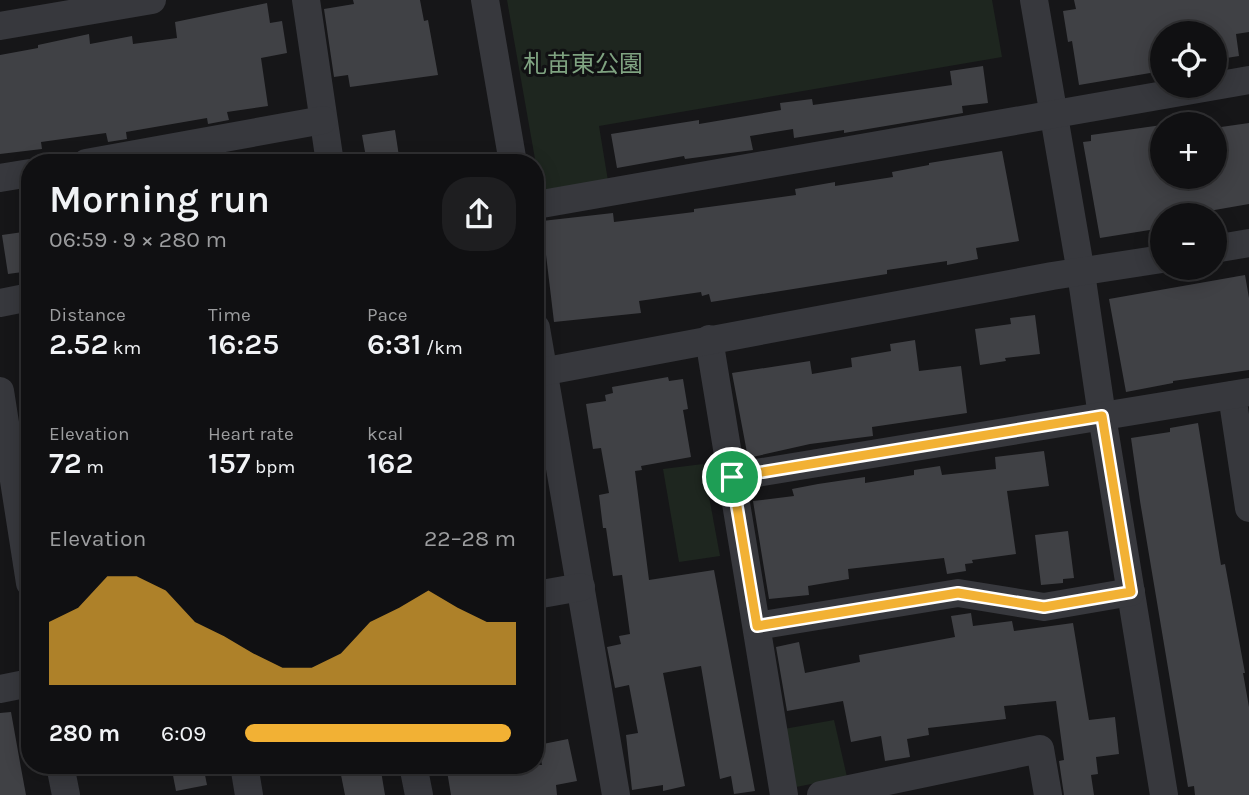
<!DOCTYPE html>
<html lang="en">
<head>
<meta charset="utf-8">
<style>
	:root { --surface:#101012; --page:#1e1e20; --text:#f1f3f6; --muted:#9c9d9f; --line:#303032; --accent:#f2b134 }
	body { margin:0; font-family:Karla,"Noto Sans JP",sans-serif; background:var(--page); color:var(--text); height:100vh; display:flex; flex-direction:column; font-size:26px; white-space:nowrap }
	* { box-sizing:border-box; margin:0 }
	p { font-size:23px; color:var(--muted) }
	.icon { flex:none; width:38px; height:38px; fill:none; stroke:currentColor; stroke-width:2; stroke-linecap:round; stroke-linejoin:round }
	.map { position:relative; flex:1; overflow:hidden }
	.sheet { position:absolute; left:21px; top:154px; width:523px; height:620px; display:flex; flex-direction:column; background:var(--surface); border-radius:28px; box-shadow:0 4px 18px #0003,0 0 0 2px var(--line) }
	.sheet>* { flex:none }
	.fabs { position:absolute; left:1150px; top:21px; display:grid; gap:14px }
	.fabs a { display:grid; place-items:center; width:77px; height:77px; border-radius:50%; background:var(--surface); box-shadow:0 4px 18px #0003,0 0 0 2px var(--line); font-size:35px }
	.pin { position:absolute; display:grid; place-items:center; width:60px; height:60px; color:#fff; margin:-30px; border:4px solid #fff; border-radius:50%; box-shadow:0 2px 7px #0007 }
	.round { display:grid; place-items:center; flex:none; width:74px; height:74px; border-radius:28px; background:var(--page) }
	.head { display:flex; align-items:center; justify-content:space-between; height:119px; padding:0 28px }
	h1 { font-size:38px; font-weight:600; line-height:52px }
	.figures { display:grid; grid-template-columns:repeat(3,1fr); gap:10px; height:119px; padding:7px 28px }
	.figures div { display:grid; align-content:center }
	.figures b { font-size:30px; font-weight:600 }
	.figures small { font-size:19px; font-weight:400 }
	.figures p { font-size:19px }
	.chart { height:196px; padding:14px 28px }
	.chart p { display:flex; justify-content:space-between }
	.chart svg { width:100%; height:126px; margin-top:7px; fill:var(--accent); opacity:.7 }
	ul { padding:0 28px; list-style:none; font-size:23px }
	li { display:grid; grid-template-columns:112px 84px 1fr; align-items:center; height:52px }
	li i { height:18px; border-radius:9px; background:var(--accent) }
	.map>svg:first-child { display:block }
	.green { fill:#1e261f }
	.building { fill:#404145 }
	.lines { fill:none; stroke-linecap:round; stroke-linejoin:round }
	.street { stroke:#37383d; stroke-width:28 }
	.route-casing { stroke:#fff; stroke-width:14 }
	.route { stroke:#f2b134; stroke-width:9 }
	.labels { text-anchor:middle; stroke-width:6; stroke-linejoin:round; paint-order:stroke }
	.park-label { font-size:24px; fill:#7fa381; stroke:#111113 }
</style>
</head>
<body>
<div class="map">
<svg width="1249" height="795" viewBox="0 0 1249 795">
	<rect width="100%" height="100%" fill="#161618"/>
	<g class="green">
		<polygon points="507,0 992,0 1002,57 599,126 608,181 541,193"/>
		<polygon points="703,464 720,556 679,562 663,469"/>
		<polygon points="834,720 847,777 796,787 784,729"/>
	</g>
	<g class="building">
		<polygon points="353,0 420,0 424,21 428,20 438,75 350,87 348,75 334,77 324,9 354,4"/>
		<polygon points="1074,0 1249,0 1249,32 1236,34 1239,56 1214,60 1214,33 1199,33 1198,29 1162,33 1162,71 1079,85 1072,41 1068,42 1063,11 1076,9"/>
		<polygon points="267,3 270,23 282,21 287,53 261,58 268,106 227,112 229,120 208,124 207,118 126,132 127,139 108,142 106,133 41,142 42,149 0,154 0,55 38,48 38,45 89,34 90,44 132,36 133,44 177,38 175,22"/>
		<polygon points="983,66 988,103 962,106 963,113 844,133 844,130 794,138 793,129 750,136 753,150 685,159 684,156 617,168 611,134 699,120 699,124 781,110 780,103 812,99 813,105 952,85 950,71"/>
		<polygon points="1249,123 1249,204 1186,215 1162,215 1162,228 1100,238 1083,142 1091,141 1091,135 1162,125 1162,177 1174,177 1175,186 1214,180 1214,128"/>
		<polygon points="395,130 400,163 367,163 362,135"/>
		<polygon points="1002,151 1019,241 976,248 978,259 947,265 947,261 887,270 887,274 711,302 709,294 702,296 701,292 639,301 641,313 554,322 542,221 613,213 614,222 694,212 694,209 796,195 795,189 835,182 835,186 893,177 892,172 929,165 929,163"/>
		<polygon points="30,231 30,271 8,274 2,235"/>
		<polygon points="1245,275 1249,298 1249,370 1173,381 1173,383 1126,392 1109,299"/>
		<polygon points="1035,315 1040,354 1005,358 1006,361 980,365 975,329 1011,324 1010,318"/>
		<polygon points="915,340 919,371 961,366 967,413 872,427 873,436 810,444 748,458 732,373 810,361 812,374 852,367 851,358 891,351 890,344"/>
		<polygon points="668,377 669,381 683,379 688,409 683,410 691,457 641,466 642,470 635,471 649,580 714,570 755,791 734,794 731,776 720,779 701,666 663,673 685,786 663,791 663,785 632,790 626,735 638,733 629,685 615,688 607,647 621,644 619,636 630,634 622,575 613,576 606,528 603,528 599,495 609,493 601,448 593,449 586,404 606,401 605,395 613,393 612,387"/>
		<polygon points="1198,423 1221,565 1225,564 1245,673 1243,673 1249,707 1249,795 1195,795 1194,786 1188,787 1140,501 1131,438 1170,432 1170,428"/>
		<polygon points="1044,451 1049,486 1007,491 1016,554 972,560 973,563 965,564 966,571 947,574 944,558 848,569 849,579 808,586 809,595 769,599 753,501 794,496 792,489 818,484 865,477 865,483 914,475 914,470 940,466 942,475 996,469 995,457"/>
		<polygon points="1068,531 1074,578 1063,579 1063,583 1041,585 1035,535"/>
		<polygon points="971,613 973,626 1012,621 1014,631 1073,623 1089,720 1115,717 1119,754 1096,757 1098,774 1091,775 1094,795 1064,795 1059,761 1064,760 1056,701 1004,706 1006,719 928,728 929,735 907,739 910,757 885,761 881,736 851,742 843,701 787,711 776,647 799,642 805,673 860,662 859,655 955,637 951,616"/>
		<polygon points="11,712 21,768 26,795 0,795 0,713"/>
		<polygon points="568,739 577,781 556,785 557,795 451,795 446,765 542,765 538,745"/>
		<polygon points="171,765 203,765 207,785 176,791"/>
		<polygon points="339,765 380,765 385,795 345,795"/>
	</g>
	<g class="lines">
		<g class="street">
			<polyline points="306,0 330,163"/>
			<polyline points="485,0 513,163"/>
			<polyline points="1034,0 1081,273 1102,416 1164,795"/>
			<polyline points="0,26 152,0"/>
			<polyline points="86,163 323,120"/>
			<polyline points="0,178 30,173"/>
			<polyline points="536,205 1249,80"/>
			<polyline points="1214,249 1249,243"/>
			<polyline points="0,303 30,297"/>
			<polyline points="536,328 616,795"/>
			<polyline points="709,339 784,795"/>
			<polyline points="536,373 1052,276 1162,259"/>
			<polyline points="0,391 30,583"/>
			<polyline points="1232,395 1249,508"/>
			<polyline points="732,477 1249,392"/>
			<polyline points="536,595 581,587"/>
			<polyline points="757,626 958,593 1044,607 1131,592"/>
			<polyline points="0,689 30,683"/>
			<polyline points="60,765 66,795"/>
			<polyline points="244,765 249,795"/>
			<polyline points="413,765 419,795"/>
			<polyline points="821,795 1040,749 1048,795"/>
		</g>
	</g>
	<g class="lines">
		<defs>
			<polygon id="route" points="1102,416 1131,592 1044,607 958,593 757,626 732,477"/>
		</defs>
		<use href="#route" class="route-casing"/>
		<use href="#route" class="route"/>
	</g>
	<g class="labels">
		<g class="park-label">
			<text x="583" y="72">札苗東公園</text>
		</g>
	</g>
</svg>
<div class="fabs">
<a><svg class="icon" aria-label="locate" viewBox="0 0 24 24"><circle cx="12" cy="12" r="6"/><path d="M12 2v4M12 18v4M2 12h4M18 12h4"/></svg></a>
<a>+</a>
<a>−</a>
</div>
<div class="pin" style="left:732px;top:477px;background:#1e9e55"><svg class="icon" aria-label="arrive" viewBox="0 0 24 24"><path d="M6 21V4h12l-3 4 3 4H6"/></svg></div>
<section class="sheet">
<div class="head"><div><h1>Morning run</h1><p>06:59 · 9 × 280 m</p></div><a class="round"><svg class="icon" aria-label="share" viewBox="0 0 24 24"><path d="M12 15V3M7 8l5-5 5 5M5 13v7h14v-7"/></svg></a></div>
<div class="figures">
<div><p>Distance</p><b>2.52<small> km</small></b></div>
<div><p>Time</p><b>16:25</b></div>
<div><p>Pace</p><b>6:31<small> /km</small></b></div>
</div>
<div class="figures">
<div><p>Elevation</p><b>72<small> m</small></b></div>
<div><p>Heart rate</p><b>157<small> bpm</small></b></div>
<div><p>kcal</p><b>162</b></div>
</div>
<div class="chart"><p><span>Elevation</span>22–28 m</p>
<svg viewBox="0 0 160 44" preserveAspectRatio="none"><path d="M0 44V22L10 17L20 6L30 6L40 11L50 22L60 27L70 33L80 38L90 38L100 33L110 22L120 17L130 11L140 17L150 22L160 22V44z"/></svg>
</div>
<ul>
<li><b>280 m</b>6:09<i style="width:98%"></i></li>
</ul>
</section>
</div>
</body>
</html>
